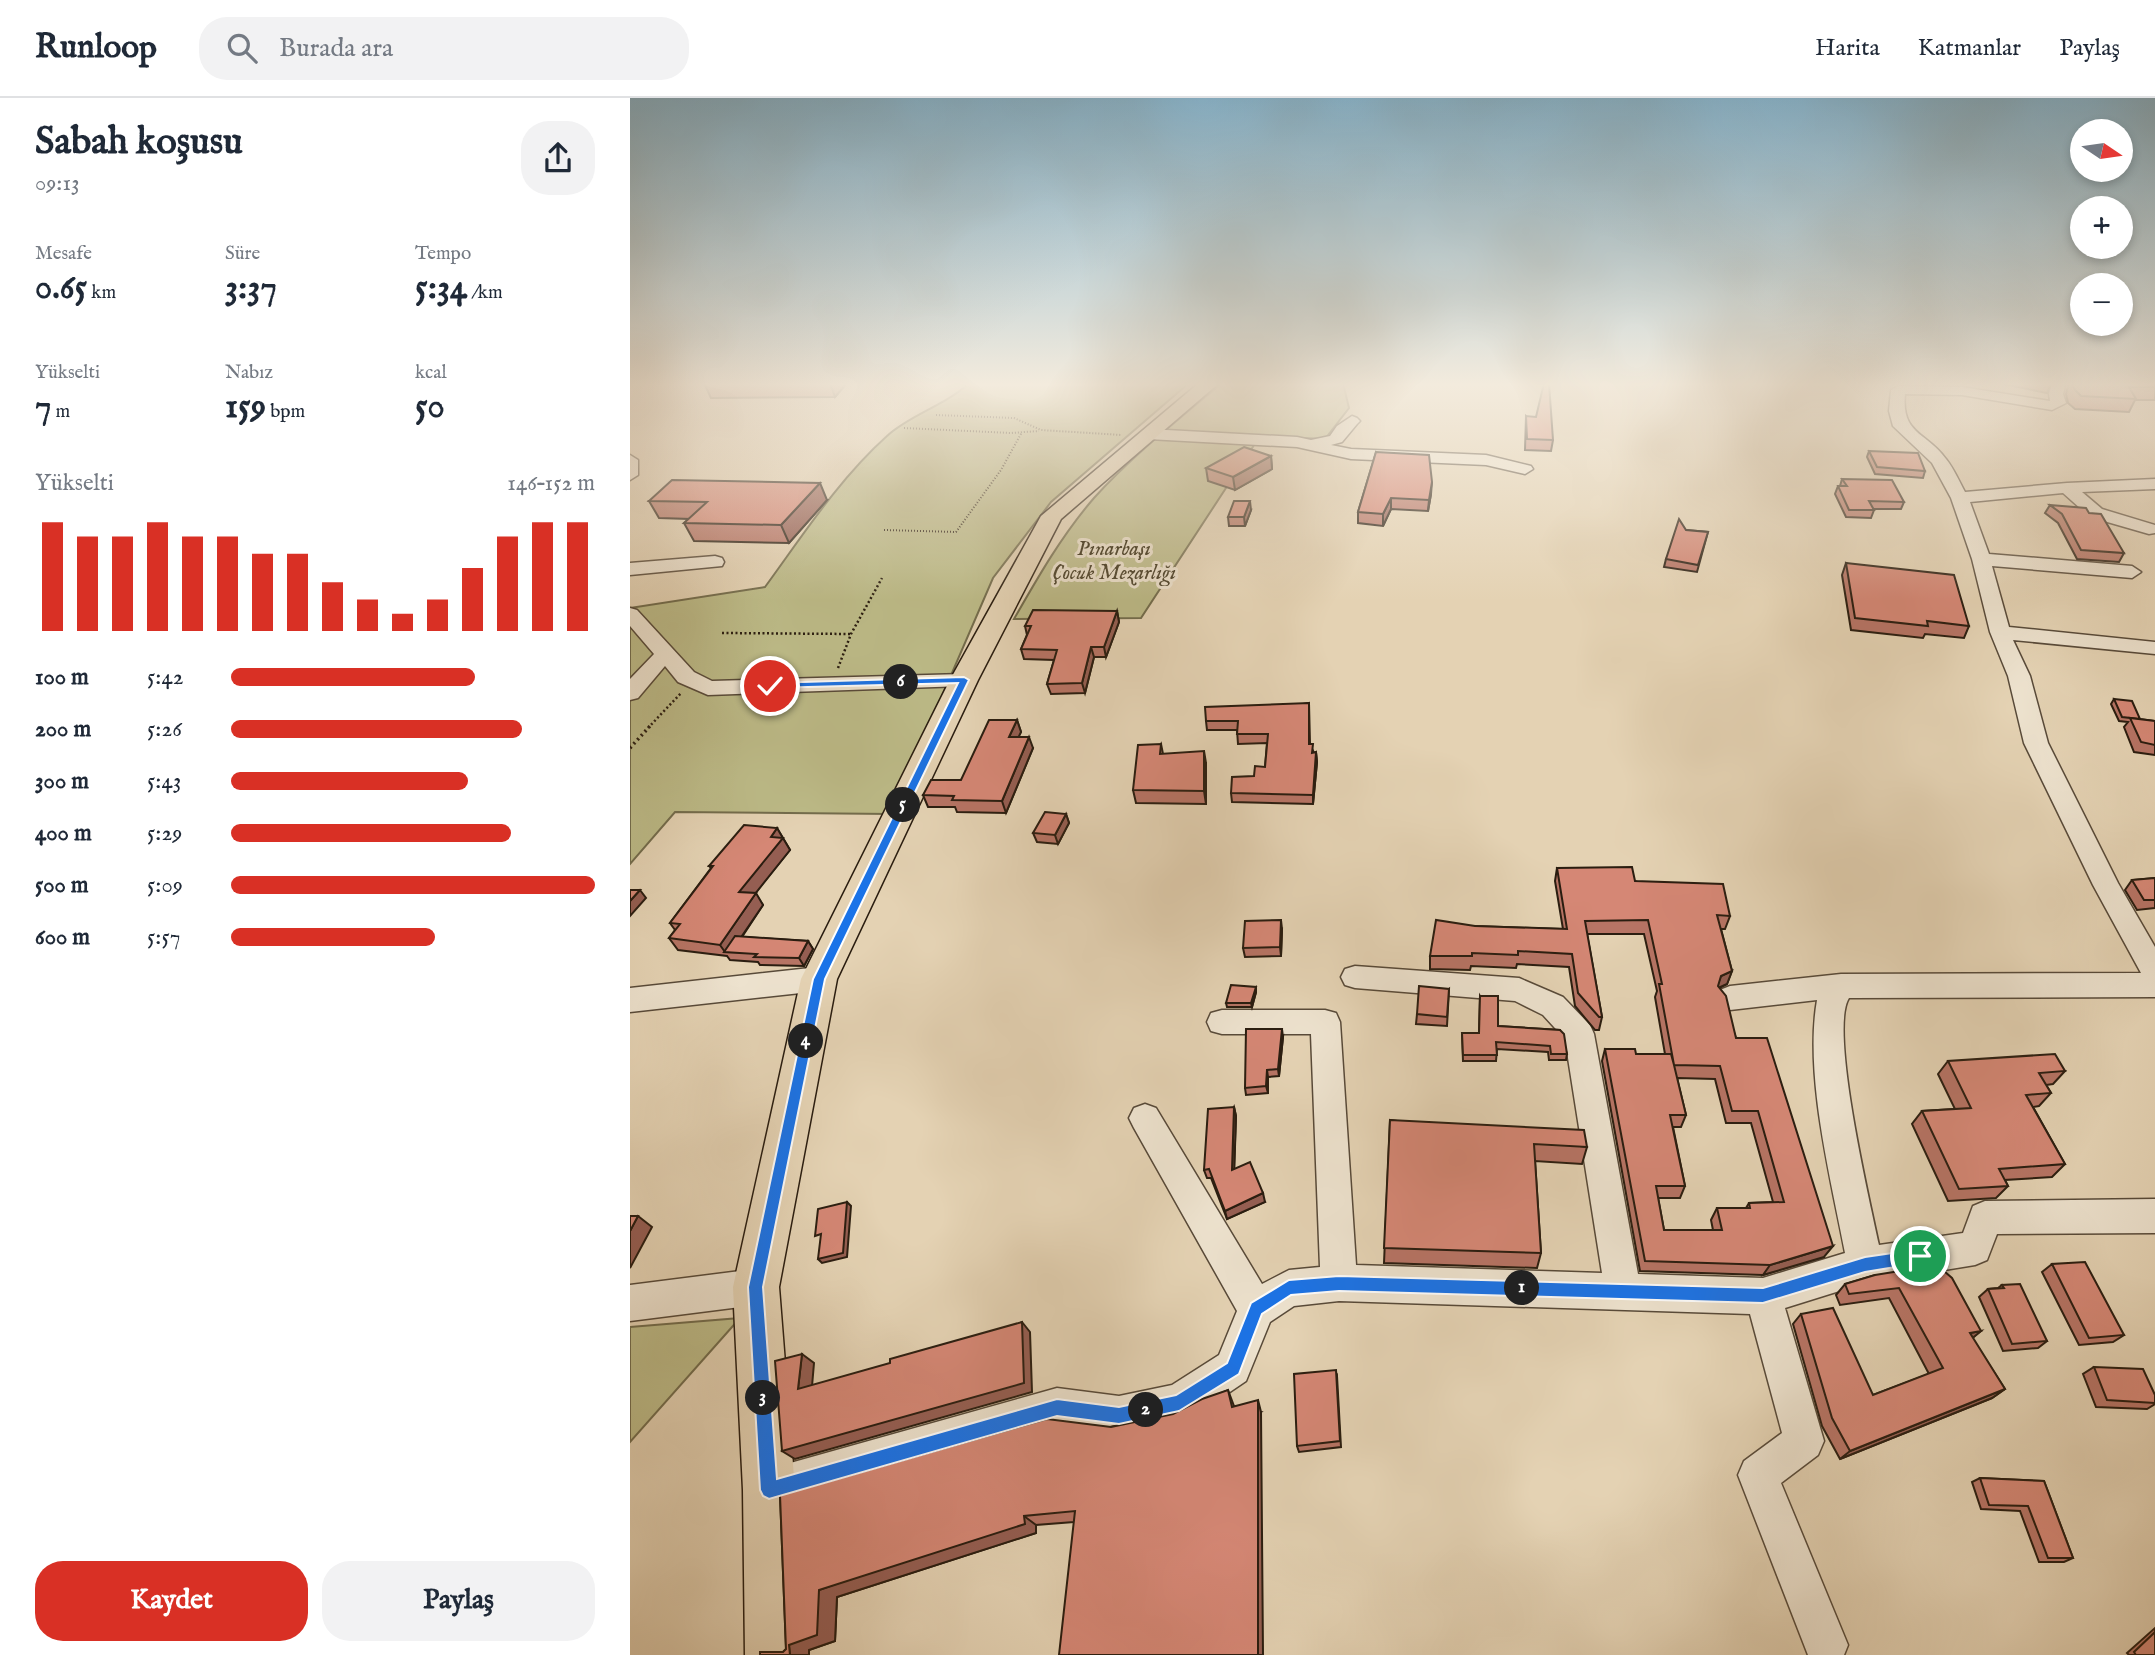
<!DOCTYPE html>
<html lang="tr">
<head>
<meta charset="utf-8">
<style>
	:root { --surface:#fff; --page:#f2f2f3; --text:#1f2937; --muted:#747a83; --line:#e0e1e3; --accent:#d93025 }
	body { margin:0; font-family:"IM FELL English",serif; background:var(--page); color:var(--text); height:100vh; display:flex; flex-direction:column; font-size:26px; white-space:nowrap }
	* { box-sizing:border-box; margin:0 }
	p { font-size:23px; color:var(--muted) }
	.icon { flex:none; width:38px; height:38px; fill:none; stroke:currentColor; stroke-width:2; stroke-linecap:round; stroke-linejoin:round }
	.map { position:relative; flex:1; overflow:hidden }
	.drawer { display:flex; flex-direction:column; background:var(--surface); width:630px }
	.drawer>* { flex:none }
	.needle { width:46px; rotate:103deg }
	.controls { position:absolute; left:1440px; top:21px; display:grid; gap:14px }
	.controls a { display:grid; place-items:center; width:63px; height:63px; border-radius:50%; background:var(--surface); box-shadow:0 4px 10px #0003; font-size:35px }
	.pin { position:absolute; display:grid; place-items:center; width:60px; height:60px; color:#fff; margin:-30px; border:4px solid #fff; border-radius:50%; box-shadow:0 2px 7px #0007 }
	.km { position:absolute; width:35px; height:35px; margin:-18px; border-radius:50%; background:#222; color:#fff; font-size:19px; line-height:35px; text-align:center }
	.round { display:grid; place-items:center; flex:none; width:74px; height:74px; border-radius:28px; background:var(--page) }
	.headline { display:flex; align-items:center; justify-content:space-between; height:119px; padding:0 35px }
	h1 { font-size:38px; font-weight:700; line-height:52px }
	.metrics { display:grid; grid-template-columns:repeat(3,1fr); gap:10px; height:119px; padding:7px 35px }
	.metrics div { display:grid; align-content:center }
	.metrics b { font-size:35px; font-weight:700 }
	.metrics small { font-size:19px; font-weight:400 }
	.metrics p { font-size:19px }
	.chart { height:196px; padding:14px 35px }
	.chart p { display:flex; justify-content:space-between }
	.chart svg { width:100%; height:126px; margin-top:7px; stroke:var(--accent); stroke-width:6 }
	.button { display:flex; gap:14px; margin-top:auto; padding:14px 35px }
	.button a { flex:1; height:80px; border-radius:28px; background:var(--accent); color:#fff; font-size:28px; font-weight:700; line-height:80px; text-align:center }
	.button a+a { background:var(--page); color:var(--text) }
	ul { padding:0 35px; list-style:none; font-size:23px }
	li { display:grid; grid-template-columns:112px 84px 1fr; align-items:center; height:52px }
	li i { height:18px; border-radius:9px; background:var(--accent) }
	header { display:flex; align-items:center; gap:42px; box-sizing:border-box; height:98px; padding:0 35px; background:var(--surface); border-bottom:2px solid var(--line) }
	header strong { font-size:33px }
	nav { display:flex; gap:38px; margin-inline-start:auto; font-size:24px }
	.search { width:490px; height:63px; background:var(--page); display:flex; align-items:center; gap:18px; box-sizing:border-box; padding:0 24px; border-radius:28px; color:var(--muted); font-size:26px }
	main { display:flex; flex:1; min-height:0 }
	.map>svg:first-child { display:block }
	.green { fill:#bcba87; stroke:#736c4c; stroke-width:2 }
	.lines { fill:none; stroke-linecap:round; stroke-linejoin:round }
	.minor-casing { stroke:#584a39; stroke-width:3 }
	.major-casing { stroke:#2a1d10; stroke-width:3 }
	.path-far2 { stroke:#2a1d10; stroke-width:2; stroke-dasharray:1 2; stroke-linecap:butt }
	.path-far1 { stroke:#2a1d10; stroke-width:2.5; stroke-dasharray:2 2.5; stroke-linecap:butt }
	.path { stroke:#2a1d10; stroke-width:3.5; stroke-dasharray:2 3.5; stroke-linecap:butt }
	.minor { fill:#ede2ce; fill-rule:evenodd }
	.major { fill:#e4d2b3; fill-rule:evenodd }
	.wall { fill:#b77465; stroke:#2a1d10; stroke-width:2; fill-rule:evenodd }
	.shaded-wall { fill:#955e52; stroke:#2a1d10; stroke-width:2 }
	.building { fill:#d58775; stroke:#2a1d10; stroke-width:2; fill-rule:evenodd }
	.route { fill:#1a73e8; stroke:#fff; stroke-width:2 }
	.labels { text-anchor:middle; stroke-width:6; stroke-linejoin:round; paint-order:stroke }
	.far-park-label { font-size:21px; font-style:italic; fill:#564c34; stroke:#ede2ce }
</style>
</head>
<body>
<header>
<strong>Runloop</strong>
<div class="search"><svg class="icon" aria-label="search" viewBox="0 0 24 24"><circle cx="10" cy="10" r="6"/><path d="M15 15l6 6"/></svg>Burada ara</div>
<nav><a>Harita</a><a>Katmanlar</a><a>Paylaş</a></nav>
</header>
<main>
<section class="drawer">
<div class="headline"><div><h1>Sabah koşusu</h1><p>09:13</p></div><a class="round"><svg class="icon" aria-label="share" viewBox="0 0 24 24"><path d="M12 15V3M7 8l5-5 5 5M5 13v7h14v-7"/></svg></a></div>
<div class="metrics">
<div><p>Mesafe</p><b>0.65<small> km</small></b></div>
<div><p>Süre</p><b>3:37</b></div>
<div><p>Tempo</p><b>5:34<small> /km</small></b></div>
</div>
<div class="metrics">
<div><p>Yükselti</p><b>7<small> m</small></b></div>
<div><p>Nabız</p><b>159<small> bpm</small></b></div>
<div><p>kcal</p><b>50</b></div>
</div>
<div class="chart"><p><span>Yükselti</span>146–152 m</p>
<svg viewBox="0 0 160 44" preserveAspectRatio="none"><path d="M5 44V6M15 44V11M25 44V11M35 44V6M45 44V11M55 44V11M65 44V17M75 44V17M85 44V27M95 44V33M105 44V38M115 44V33M125 44V22M135 44V11M145 44V6M155 44V6"/></svg>
</div>
<ul>
<li><b>100 m</b>5:42<i style="width:67%"></i></li>
<li><b>200 m</b>5:26<i style="width:80%"></i></li>
<li><b>300 m</b>5:43<i style="width:65%"></i></li>
<li><b>400 m</b>5:29<i style="width:77%"></i></li>
<li><b>500 m</b>5:09<i style="width:100%"></i></li>
<li><b>600 m</b>5:57<i style="width:56%"></i></li>
</ul>
<div class="button"><a>Kaydet</a><a>Paylaş</a></div>
</section>
<div class="map">
<svg width="1525" height="1557" viewBox="0 0 1525 1557">
	<rect width="100%" height="100%" fill="#e4d2b3"/>
	<filter id="stains"><feTurbulence type="fractalNoise" baseFrequency=".00286" numOctaves="4"/><feColorMatrix values="0 0 0 0 .2 0 0 0 0 .09 0 0 0 0 .02 0 0 0 .5 -.17"/></filter>
	<radialGradient id="worn" r=".72"><stop offset=".6" stop-color="#630" stop-opacity="0"/><stop offset="1" stop-color="#630" stop-opacity=".3"/></radialGradient>
	<g class="green">
		<path d="M339,285h220l-138,119 -58,76 -102,236 -216,-2 -45,52v-256l135,-21c38,-52 74,-108 122,-151 24,-22 58,-30 82,-53z"/>
		<path d="M592,285h121l6,25 -24,31 -65,-3 -119,182 -127,1c24,-42 48,-84 80,-121 38,-42 84,-78 128,-115z"/>
		<polygon points="110,1220 0,1344 0,1229"/>
	</g>
	<g class="lines">
		<defs>
			<g id="minor">
				<path d="M1422,285h14l-3,11 3,9 -14,7 -90,-15 -57,-1c-4,41 22,38 41,65 8,10 13,22 19,33l102,-9 88,-4v10l-73,3 20,17 53,16v8l-6,1 -59,-17 -27,-24 -93,9 19,52 143,12 9,6 -9,6 -140,-12 17,61 146,15v12l-142,-14 17,36 18,67 70,140 37,64v50l-306,1c-20,31 21,204 30,247l84,-12 10,-27 12,-5 170,-2v34l-158,1 -10,26 -12,5 -110,18 -80,25 39,133 -6,14 -37,28 67,162 -4,10h-36l-70,-180 6,-14 38,-28 -32,-119 -411,-13 -45,5 -24,16 -24,59 -53,36 -14,6 -60,13 -62,-8 -288,83 -15,-6 -6,-15 6,-15 15,-6 288,-81 62,8 53,-11 47,-30 18,-44 -103,-183 -5,-10 5,-10 11,-4 11,4 106,176 27,-14 31,-3 -9,-233h-89l-11,-3 -4,-9 4,-9 11,-3h103l11,3 4,9 16,243 246,8 -37,-234 -22,-24 -28,-14 -160,-13 -10,-3 -4,-8 4,-8 10,-3 164,12 44,19 27,28 4,9 44,240 125,4 82,-25c-14,-74 -41,-178 -28,-253l-87,10 -10,-4 -5,-8 5,-8 10,-4 111,-12 300,-1 -48,-88 -69,-142 -16,-67 -18,-44 -18,-73 -21,-61 -19,-35 -39,-37 -4,-15 2,-21 7,-4 64,1 88,14 -1,-7z"/>
				<polygon points="722,318 727,320 730,323 727,326 712,344 701,347 721,351 856,357 901,368 903,371 895,376 856,367 721,361 667,349 518,341 510,336 518,331 667,339 681,342 700,338 707,328"/>
				<polygon points="0,357 8,362 8,377 0,382"/>
				<polygon points="85,458 92,460 94,464 92,468 0,477 0,465"/>
				<polygon points="0,510 7,512 64,574 82,583 334,576 342,577 345,582 342,587 334,588 78,597 48,584 35,568 8,600 0,602 0,581 24,556 0,528"/>
				<polygon points="189,869 199,873 203,881 199,889 189,893 0,914 0,890"/>
				<polygon points="126,1171 139,1176 144,1189 139,1202 126,1207 0,1223 0,1187"/>
			</g>
			<polygon id="major" points="569,285 589,285 431,421 348,582 207,881 149,1189 165,1392 173,1557 115,1557 113,1392 103,1189 171,881 320,582 411,418"/>
		</defs>
		<use href="#minor" class="minor-casing"/>
		<use href="#major" class="major-casing"/>
		<g class="path-far2">
			<polyline points="306,317 384,320 411,332 492,337"/>
			<polyline points="274,330 381,335 409,333"/>
			<polyline points="254,432 326,434 371,372 392,334"/>
		</g>
		<g class="path-far1">
			<polyline points="92,535 221,536"/>
			<polyline points="208,570 221,536 252,480"/>
			<polyline points="18,630 52,594"/>
		</g>
		<polyline class="path" points="0,650 20,628"/>
		<use href="#minor" class="minor"/>
		<use href="#major" class="major"/>
	</g>
	<g class="wall">
		<polygon points="74,285 217,285 205,299 81,300"/>
		<polygon points="1373,285 1421,285 1417,295 1373,286"/>
		<polygon points="1439,285 1525,285 1525,302 1505,302 1499,314 1445,311 1438,305 1436,296"/>
		<polygon points="896,318 923,342 921,353 895,352"/>
		<polygon points="1239,353 1295,373 1293,380 1245,376 1237,359"/>
		<polygon points="746,354 801,396 798,413 761,411 753,428 728,425 728,414"/>
		<polygon points="641,358 642,371 605,392 578,383 576,370"/>
		<polygon points="1212,381 1274,404 1271,411 1243,411 1244,412 1241,420 1216,419 1205,396 1208,388 1210,388"/>
		<polygon points="197,402 159,445 64,443 54,425 59,421 29,420 19,403"/>
		<polygon points="1420,407 1494,455 1489,464 1447,461 1428,425 1415,415"/>
		<polygon points="621,412 615,428 599,428 598,419"/>
		<polygon points="1056,432 1078,434 1067,474 1034,469 1036,461"/>
		<polygon points="1216,465 1339,528 1334,540 1295,536 1293,540 1221,532 1212,477"/>
		<polygon points="487,513 489,524 476,559 464,559 455,595 421,596 417,586 424,562 394,561 391,551 397,537 395,528"/>
		<polygon points="1484,601 1510,621 1525,623 1525,657 1504,654 1494,629 1498,624 1489,623 1481,606"/>
		<polygon points="679,605 680,646 684,655 686,654 687,664 683,706 602,704 601,695 624,678 635,669 637,645 608,646 607,632 577,632 576,623"/>
		<polygon points="387,622 391,634 388,639 403,650 376,715 327,714 325,709 298,709 293,697 331,682"/>
		<polygon points="531,646 533,656 576,665 576,706 506,705 503,692"/>
		<polygon points="436,716 439,725 428,746 407,744 403,735"/>
		<polygon points="147,730 160,752 125,795 133,807 112,839 178,843 183,851 174,868 130,867 128,864 100,862 97,858 48,852 39,840 45,832 40,825 81,770 79,768"/>
		<path d="M927,770l78,13 95,35 -5,13h-4l11,42 -5,13 -8,4 17,50 88,219 -61,18 -123,-4 -38,-210 3,-12 31,5h29l-10,-57 2,-6 -13,-57h-57l15,83 -3,13h-4l-20,-24 -6,-39 -52,-3 -1,4 -45,-2 -1,4 -40,-1v-13l45,-30 88,3 -8,-48zM1047,980l38,1 11,44h25l22,79 -24,1 -3,5h-29l-6,12 2,10h-49l-6,-32h22l5,-12 -12,-59h8l5,-12z"/>
		<polygon points="1525,780 1525,810 1507,812 1495,792 1502,782"/>
		<polygon points="652,831 651,858 615,859 613,850"/>
		<polygon points="626,889 626,894 622,909 597,909 596,905"/>
		<polygon points="819,891 817,928 786,926 787,916"/>
		<polygon points="850,898 868,928 930,932 937,956 936,962 919,962 918,954 867,951 866,963 833,963 832,935 849,935"/>
		<polygon points="653,939 649,978 638,979 638,995 616,997 615,990"/>
		<polygon points="1318,963 1435,973 1423,986 1416,987 1421,995 1409,1008 1403,1009 1435,1066 1422,1079 1375,1082 1378,1088 1366,1100 1318,1103 1282,1026 1292,1013 1325,1011 1308,976"/>
		<polygon points="604,1009 606,1018 604,1071 635,1104 597,1121 581,1080 577,1080 574,1072"/>
		<polygon points="760,1022 957,1049 952,1066 905,1063 911,1155 907,1170 754,1165"/>
		<polygon points="1422,1166 1494,1237 1483,1244 1449,1247 1412,1174"/>
		<polygon points="1245,1177 1351,1233 1342,1240 1375,1291 1362,1300 1210,1361 1192,1328 1163,1226 1171,1216 1243,1297 1299,1276 1259,1200 1210,1207 1206,1197 1215,1186"/>
		<polygon points="1372,1187 1417,1243 1408,1250 1373,1253 1349,1199 1358,1191 1368,1190"/>
		<polygon points="1464,1269 1525,1305 1525,1306 1517,1311 1466,1309 1453,1276"/>
		<polygon points="707,1278 711,1349 669,1354 667,1348"/>
		<polygon points="598,1292 604,1308 631,1314 444,1424 406,1427 406,1435 207,1499 205,1543 179,1552 153,1554 156,1551 150,1397 543,1316"/>
		<polygon points="1350,1380 1414,1383 1443,1460 1434,1464 1409,1464 1390,1413 1351,1411 1342,1384"/>
		<polygon points="1525,1530 1525,1557 1499,1557 1497,1555"/>
	</g>
	<g class="shaded-wall">
		<polygon points="200,285 217,285 205,299"/>
		<polygon points="641,358 642,371 605,392 603,379"/>
		<polygon points="802,384 801,396 798,413 799,402"/>
		<polygon points="190,385 197,402 159,445 151,427"/>
		<polygon points="761,400 761,411 753,428 753,416"/>
		<polygon points="620,403 621,412 615,428 614,419"/>
		<polygon points="487,513 489,524 476,559 474,549"/>
		<polygon points="461,549 464,559 455,595 452,585"/>
		<polygon points="387,622 391,634 383,651 379,639"/>
		<polygon points="399,639 403,650 376,715 372,703"/>
		<polygon points="574,653 576,665 576,706 574,693"/>
		<polygon points="686,654 687,664 683,706 683,697"/>
		<polygon points="436,716 439,725 428,746 425,737"/>
		<polygon points="147,730 160,752 117,806 109,794 141,739"/>
		<polygon points="10,792 16,800 0,818 0,803"/>
		<polygon points="126,795 133,807 101,854 95,854 90,847"/>
		<polygon points="651,822 652,831 651,858 650,849"/>
		<polygon points="178,843 183,851 174,868 169,860"/>
		<polygon points="1102,873 1097,886 1086,891 1091,878"/>
		<polygon points="626,889 626,894 622,909 621,905"/>
		<polygon points="652,931 653,939 649,978 648,971"/>
		<polygon points="637,972 638,979 638,995 636,988"/>
		<polygon points="604,1009 606,1018 604,1080 602,1072"/>
		<polygon points="633,1095 635,1104 597,1121 595,1113"/>
		<polygon points="217,1104 221,1108 217,1159 192,1165 188,1161"/>
		<polygon points="8,1118 22,1129 0,1170 0,1133"/>
		<polygon points="1203,1148 1194,1159 1133,1177 1140,1167"/>
		<polygon points="392,1224 400,1234 402,1294 165,1361 152,1353"/>
		<polygon points="1351,1233 1339,1243 1340,1235"/>
		<polygon points="172,1256 184,1265 181,1300 168,1291"/>
		<polygon points="1375,1291 1362,1300 1210,1361 1220,1353"/>
		<polygon points="628,1302 631,1314 633,1557 628,1557"/>
		<polygon points="394,1418 406,1427 406,1435 207,1499 205,1543 179,1552 179,1557 160,1557 159,1547 189,1492"/>
	</g>
	<g class="building">
		<polygon points="914,285 919,285 923,342 897,341 896,318 906,319"/>
		<polygon points="1442,285 1525,285 1525,289 1499,289 1506,301 1451,298 1445,292"/>
		<polygon points="614,349 641,358 603,379 576,370"/>
		<polygon points="1239,353 1288,355 1295,373 1247,369"/>
		<polygon points="746,354 799,357 802,384 799,402 761,400 753,416 728,414"/>
		<polygon points="1212,381 1262,382 1274,404 1239,403 1244,412 1219,412 1208,388 1217,388"/>
		<polygon points="42,382 190,385 151,427 54,425 77,404 19,403"/>
		<polygon points="604,403 620,403 614,419 598,419"/>
		<polygon points="1420,407 1456,410 1459,415 1471,416 1494,455 1451,452 1432,416"/>
		<polygon points="1049,421 1056,432 1078,434 1068,467 1036,461"/>
		<polygon points="1216,465 1324,477 1339,528 1297,523 1298,528 1225,520"/>
		<polygon points="403,512 487,513 474,549 461,549 452,585 417,586 427,552 391,551 401,528 395,528"/>
		<polygon points="1484,601 1502,603 1510,621 1492,619"/>
		<polygon points="679,605 679,646 683,646 682,655 686,654 683,697 601,695 602,679 624,678 625,668 635,669 638,636 607,636 608,623 576,623 575,609"/>
		<polygon points="1500,620 1525,623 1525,647 1511,644"/>
		<polygon points="359,622 387,622 379,639 399,639 372,703 322,702 324,698 293,697 301,682 331,682"/>
		<polygon points="531,646 530,656 574,653 574,693 503,692 508,647"/>
		<polygon points="415,714 436,716 425,737 403,735"/>
		<polygon points="114,727 147,730 141,739 153,740 109,794 126,795 90,847 39,840 50,826 40,825 83,768 79,768"/>
		<path d="M1002,769l3,14 88,3 7,32 -13,-1 15,56 -11,5 -3,10 8,10 10,42h31l66,208 -63,19 -125,-4 -40,-212h30l1,5h35l3,11 -15,-81h3l-14,-64 -63,1 17,96h-3l-21,-24 -6,-39 -54,-3v4l-46,-2v3h-42l6,-36 39,6 92,3 -10,-61zM1044,967l46,1 12,45h26l26,91 -35,1 1,5h-33l5,22h-58l-8,-44h29l-15,-71h16z"/>
		<polygon points="1525,780 1525,802 1514,802 1502,782"/>
		<polygon points="0,792 10,792 0,803"/>
		<polygon points="651,822 650,849 613,850 615,823"/>
		<polygon points="105,838 178,843 169,860 124,859 127,856 94,854"/>
		<polygon points="601,887 626,889 621,905 596,905"/>
		<polygon points="789,888 819,891 817,919 787,916"/>
		<polygon points="850,898 868,898 868,928 930,932 934,936 937,956 921,956 920,948 866,944 867,957 833,957 832,935 849,935"/>
		<polygon points="616,931 652,931 648,971 637,972 636,988 615,990"/>
		<polygon points="1425,956 1435,973 1409,975 1421,995 1396,997 1435,1066 1369,1071 1378,1088 1329,1091 1292,1013 1341,1010 1318,963"/>
		<polygon points="604,1009 602,1072 620,1064 633,1095 595,1113 579,1071 574,1072 578,1011"/>
		<polygon points="760,1022 954,1032 957,1049 904,1046 911,1155 754,1150"/>
		<polygon points="217,1104 213,1155 188,1161 191,1136 185,1138 188,1111"/>
		<polygon points="0,1118 8,1118 0,1133"/>
		<polygon points="1455,1164 1494,1237 1459,1240 1422,1166"/>
		<polygon points="1307,1167 1322,1180 1351,1233 1340,1235 1375,1291 1220,1353 1202,1320 1171,1216 1203,1210 1243,1297 1313,1270 1269,1190 1219,1196 1215,1186 1245,1177"/>
		<polygon points="1390,1186 1417,1243 1382,1246 1358,1191 1374,1190 1372,1187"/>
		<polygon points="392,1224 394,1285 152,1353 145,1263 172,1256 168,1291 260,1265 260,1261"/>
		<polygon points="1464,1269 1513,1271 1525,1297 1525,1305 1477,1302"/>
		<polygon points="706,1272 710,1343 667,1348 664,1276"/>
		<polygon points="598,1292 602,1309 628,1302 628,1557 429,1557 445,1413 394,1418 395,1426 189,1492 187,1537 159,1547 160,1557 130,1557 130,1554 153,1554 156,1551 150,1397 417,1321 481,1329 543,1316 572,1301"/>
		<polygon points="1350,1380 1414,1383 1443,1460 1418,1460 1398,1408 1359,1407"/>
		<polygon points="1525,1534 1525,1557 1506,1557 1504,1554"/>
	</g>
	<linearGradient id="sky" x2="0" y2="1"><stop stop-color="#87b6d0"/><stop offset="0.57" stop-color="#f3ebdd"/><stop offset="1" stop-color="#f3ebdd" stop-opacity="0"/></linearGradient>
	<rect width="1525" height="503" fill="url(#sky)"/>
	<polygon class="route" points="334,579 339,582 195,881 133,1189 147,1381 427,1301 489,1309 546,1297 597,1265 621,1205 659,1182 709,1178 1133,1190 1235,1159 1290,1151 1296,1153 1298,1158 1296,1164 1235,1174 1133,1205 709,1193 661,1197 632,1216 609,1276 549,1313 489,1326 427,1318 139,1401 133,1398 130,1392 118,1189 183,881 328,585 140,590 135,588 140,585"/>
	<g class="labels">
		<g class="far-park-label">
			<text x="484" y="457">Pınarbaşı<tspan x="484" dy="24">Çocuk Mezarlığı</tspan></text>
		</g>
	</g>
	<rect width="100%" height="100%" filter="url(#stains)"/>
	<rect width="100%" height="100%" fill="url(#worn)"/>
</svg>
<div class="controls">
<a><svg class="needle" viewBox="-14 -14 28 28"><path d="M0-13l5 13h-10z" fill="#e53935"/><path d="M0 13l5-13h-10z" fill="#747a83"/></svg></a>
<a>+</a>
<a>−</a>
</div>
<div class="pin" style="left:1290px;top:1158px;background:#1e9e55"><svg class="icon" aria-label="arrive" viewBox="0 0 24 24"><path d="M6 21V4h12l-3 4 3 4H6"/></svg></div>
<div class="pin" style="left:140px;top:588px;background:#d93025"><svg class="icon" aria-label="check" viewBox="0 0 24 24"><path d="M5 12l5 5 9-10"/></svg></div>
<b class="km" style="left:892px;top:1190px">1</b>
<b class="km" style="left:516px;top:1312px">2</b>
<b class="km" style="left:133px;top:1300px">3</b>
<b class="km" style="left:176px;top:943px">4</b>
<b class="km" style="left:273px;top:707px">5</b>
<b class="km" style="left:271px;top:584px">6</b>
</div>
</main>
</body>
</html>
